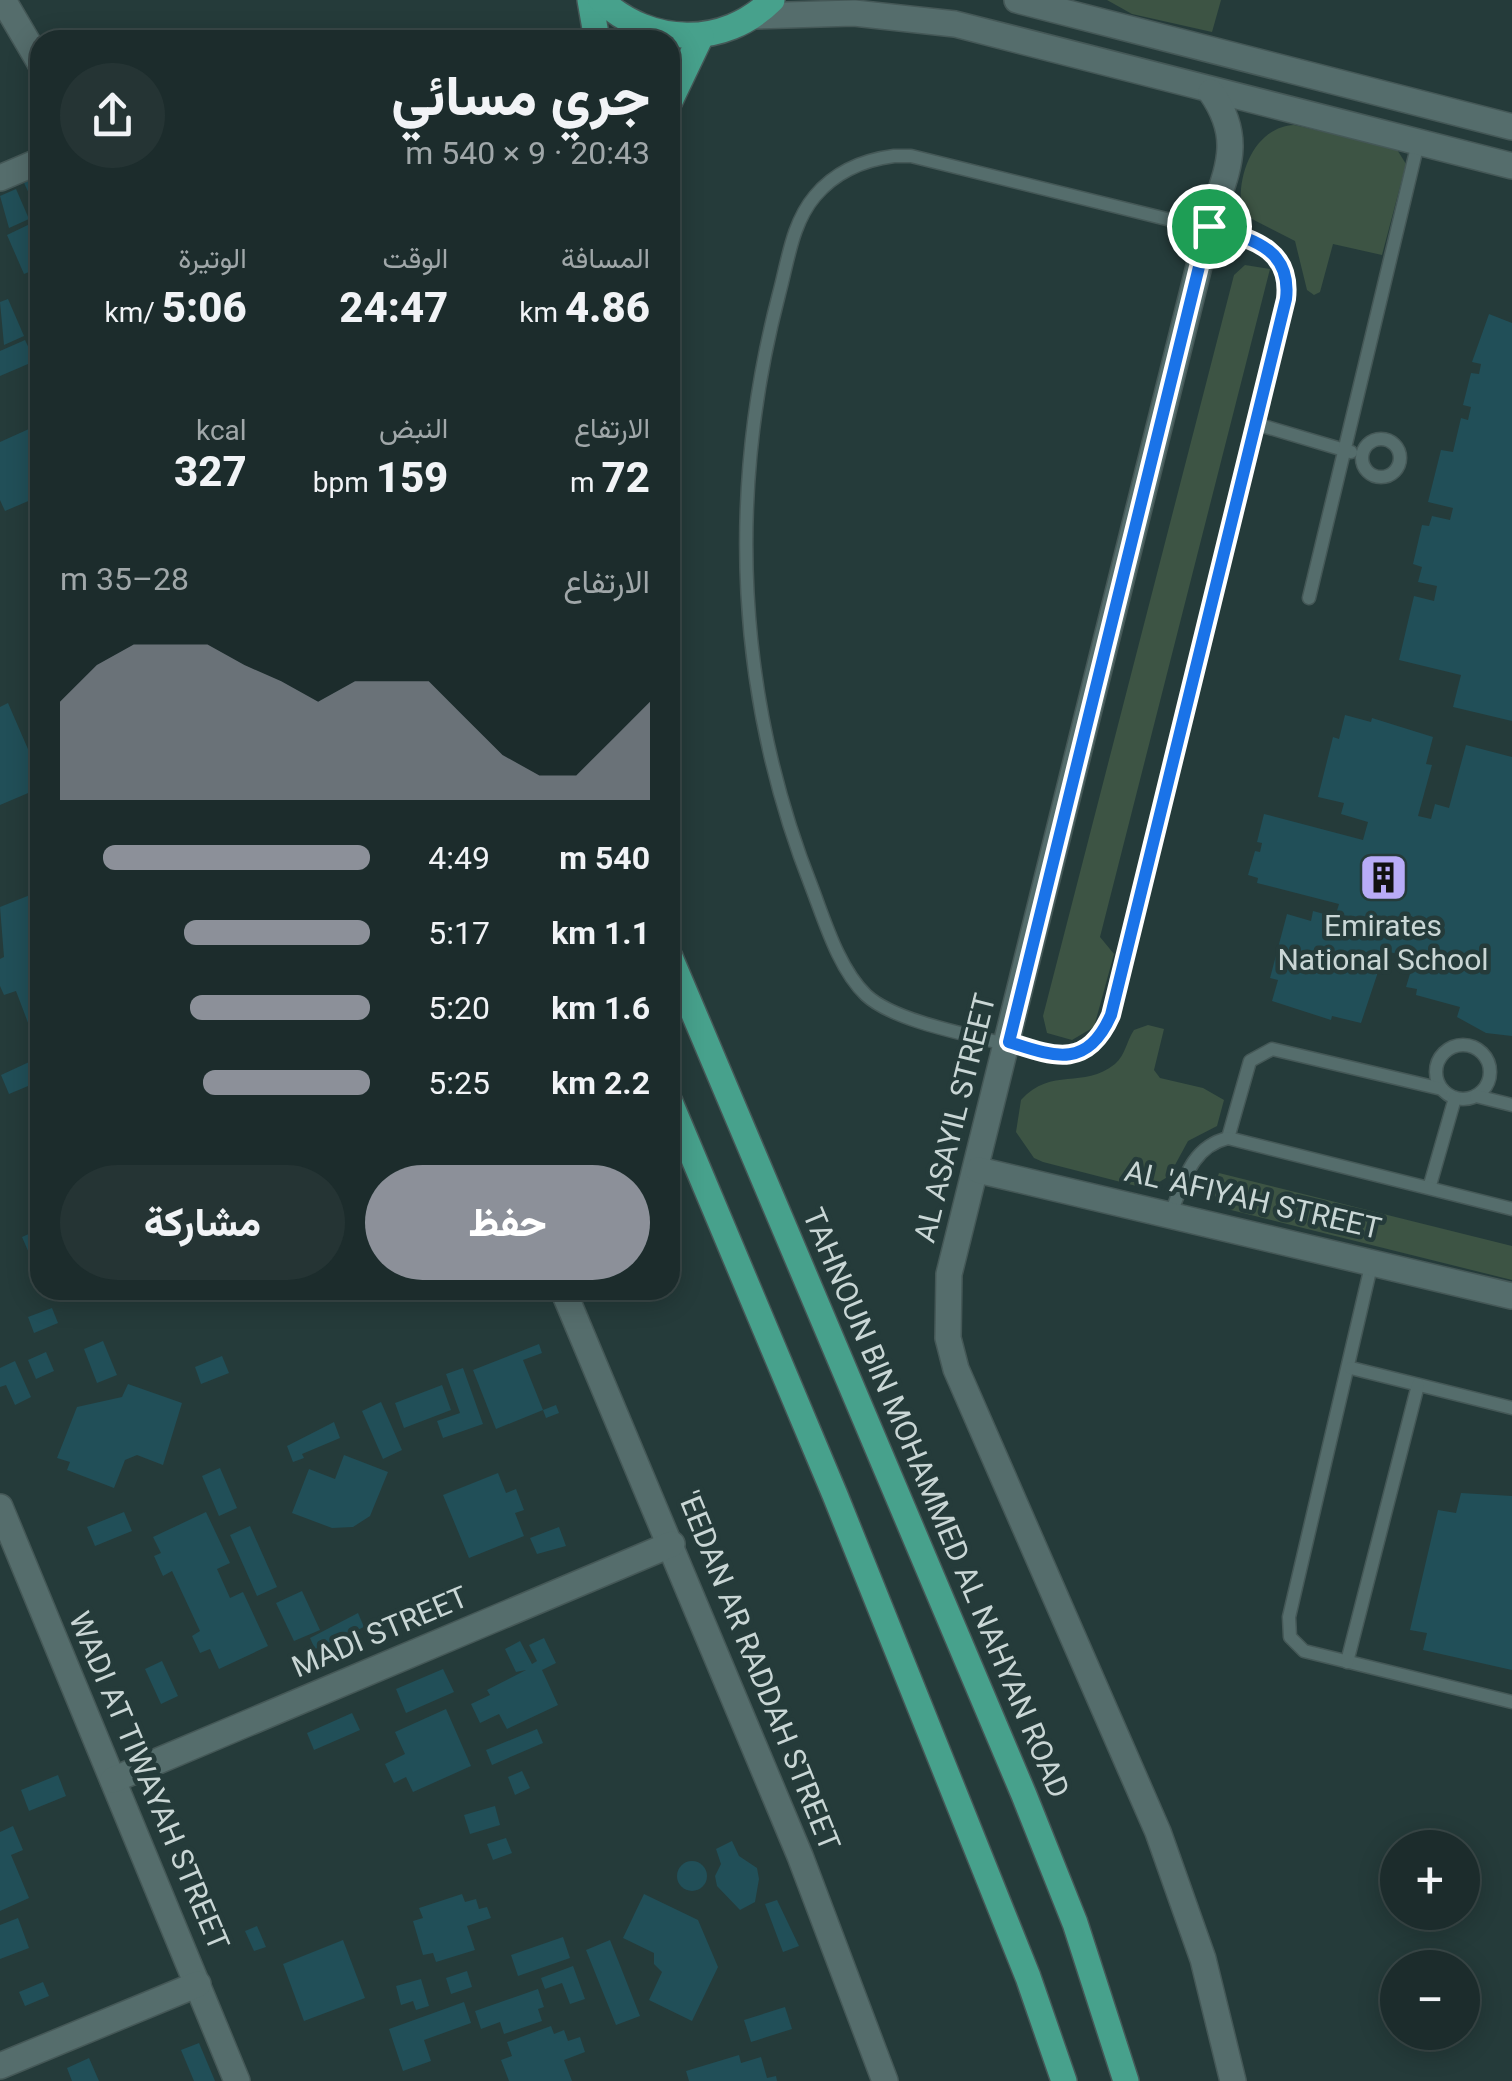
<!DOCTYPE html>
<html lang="ar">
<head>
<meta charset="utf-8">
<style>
	:root { --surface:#1c2c2c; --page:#253434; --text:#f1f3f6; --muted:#a0a7a9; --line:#3a4848; --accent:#8c9099 }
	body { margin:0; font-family:Roboto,Vazirmatn,sans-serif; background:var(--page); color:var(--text); direction:rtl; height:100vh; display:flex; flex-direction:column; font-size:38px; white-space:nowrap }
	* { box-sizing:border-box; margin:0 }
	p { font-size:32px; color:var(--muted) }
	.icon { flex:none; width:55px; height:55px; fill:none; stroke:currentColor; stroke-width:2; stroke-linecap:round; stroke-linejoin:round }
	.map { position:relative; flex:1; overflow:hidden; direction:ltr }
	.details { position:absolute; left:30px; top:30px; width:650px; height:1270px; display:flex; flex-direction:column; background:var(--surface); border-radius:30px; box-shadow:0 5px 25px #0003,0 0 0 2px var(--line); direction:rtl }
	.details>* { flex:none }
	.controls { position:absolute; left:1380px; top:1830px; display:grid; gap:20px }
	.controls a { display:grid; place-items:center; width:100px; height:100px; border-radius:50%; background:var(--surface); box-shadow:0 5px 25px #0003,0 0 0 2px var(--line); font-size:50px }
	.pin { position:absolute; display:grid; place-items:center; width:85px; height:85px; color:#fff; margin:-42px; border:5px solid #fff; border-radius:50%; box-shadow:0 2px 10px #0007 }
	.round { display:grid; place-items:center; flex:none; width:105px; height:105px; border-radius:52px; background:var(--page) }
	.overview { display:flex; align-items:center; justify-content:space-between; height:170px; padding:0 30px }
	h1 { font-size:55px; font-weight:800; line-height:75px }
	.stats { display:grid; grid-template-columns:repeat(3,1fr); gap:15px; height:170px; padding:10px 30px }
	.stats div { display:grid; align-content:center }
	.stats b { font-size:42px; font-weight:800 }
	.stats small { font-size:28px; font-weight:400 }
	.stats p { font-size:28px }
	.chart { height:280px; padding:20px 30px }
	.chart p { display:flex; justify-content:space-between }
	.chart svg { width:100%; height:180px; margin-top:10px; fill:var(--accent); opacity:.7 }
	.button { display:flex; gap:20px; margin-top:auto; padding:20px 30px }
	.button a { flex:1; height:115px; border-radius:60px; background:var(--accent); color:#fff; font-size:40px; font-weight:800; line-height:115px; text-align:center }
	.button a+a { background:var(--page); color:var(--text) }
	ul { padding:0 30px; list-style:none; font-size:32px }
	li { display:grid; grid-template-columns:160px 120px 1fr; align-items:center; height:75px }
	li i { height:25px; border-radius:12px; background:var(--accent) }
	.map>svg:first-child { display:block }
	.green { fill:#3d5444 }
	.building { fill:#214f58 }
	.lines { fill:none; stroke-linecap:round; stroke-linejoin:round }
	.service-casing { stroke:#455857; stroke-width:15 }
	.minor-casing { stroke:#455857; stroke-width:28 }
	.primary-casing { stroke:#455857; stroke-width:28 }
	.service { stroke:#556d6c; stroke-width:12 }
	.minor { stroke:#556d6c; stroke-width:25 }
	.primary { stroke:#47a18c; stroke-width:25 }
	.route-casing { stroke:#fff; stroke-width:20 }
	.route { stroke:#1a73e8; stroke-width:12 }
	.labels { text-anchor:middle; stroke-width:9; stroke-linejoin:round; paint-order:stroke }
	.poi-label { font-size:30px; fill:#c9d6d5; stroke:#253b3a }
	.street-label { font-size:30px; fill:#c9d6d5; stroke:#253b3a }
</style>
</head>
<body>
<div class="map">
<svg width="1512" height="2081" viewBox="0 0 1512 2081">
	<rect width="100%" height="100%" fill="#253b3a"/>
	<g class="green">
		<polygon points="1107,0 1221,0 1212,32 1132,14"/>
		<path d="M1294,125l102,23 10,16 -24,91 -49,-11 -13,48 -6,3 -7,-5 -12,-49 -45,-23 -9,-13c-3,-34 15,-78 53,-80z"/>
		<polygon points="1245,265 1270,269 1100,937 1114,954 1094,1027 1072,1040 1047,1033 1043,1016 1234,275"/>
		<path d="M1148,1025l16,4 -10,41 6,8 43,10 21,12 -7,26 -29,15 -19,35 -21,13 -105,-27 -9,-4 -18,-26 5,-32c31,-34 62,-10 94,-36 11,-10 11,-22 19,-34z"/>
		<polygon points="1219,1173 1512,1246 1512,1280 1227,1209 1212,1193"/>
	</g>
	<g class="building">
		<polygon points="40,175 40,201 34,204 24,183"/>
		<polygon points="16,189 29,219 9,228 0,196"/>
		<polygon points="32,223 40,255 30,259 34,270 24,274 7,235"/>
		<polygon points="8,299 24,336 4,345 0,302"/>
		<polygon points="1489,314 1512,323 1512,721 1453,707 1461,675 1399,660 1414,596 1434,601 1437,586 1418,582 1422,567 1413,564 1422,525 1429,526 1432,516 1450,520 1453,508 1428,502 1441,450 1453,452 1461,418 1468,420 1471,407 1463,405 1471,373 1479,374 1481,364 1472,362"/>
		<polygon points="25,340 35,361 0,376 0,351"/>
		<polygon points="40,424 40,496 5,511 0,500 0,442"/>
		<polygon points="8,703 34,763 40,760 40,788 0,805 0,707"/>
		<polygon points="1345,715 1371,722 1372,718 1433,737 1426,764 1432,765 1418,816 1431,819 1435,804 1449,808 1466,745 1512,757 1512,1036 1486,1033 1457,1017 1460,1007 1416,995 1417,989 1406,987 1412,967 1396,963 1398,954 1385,951 1361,1023 1332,1016 1331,1020 1272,1001 1278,980 1270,978 1287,914 1311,921 1313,911 1335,917 1339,904 1257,883 1258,878 1248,875 1255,851 1260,852 1262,843 1257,842 1264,814 1363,840 1368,822 1341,814 1344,803 1318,797 1333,737 1339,739"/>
		<polygon points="40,891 40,1024 30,1028 16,991 4,995 0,986 0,959 4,957 0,907"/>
		<polygon points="40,1057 40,1081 9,1094 1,1075"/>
		<polygon points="40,1229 40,1278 22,1237"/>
		<polygon points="52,1308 58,1323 34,1333 28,1317"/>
		<polygon points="103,1341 117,1375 97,1383 84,1349"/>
		<polygon points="539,1344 542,1353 523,1360 543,1410 556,1405 559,1413 546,1418 543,1410 496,1429 473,1370"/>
		<polygon points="46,1352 54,1371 36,1379 28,1360"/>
		<polygon points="222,1356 229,1373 201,1384 195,1367"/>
		<polygon points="15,1361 31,1397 15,1405 6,1385 0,1387 0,1368"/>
		<polygon points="463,1368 483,1424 443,1438 437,1421 460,1413 446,1374"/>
		<polygon points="128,1384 182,1403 163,1465 137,1455 125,1460 114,1488 67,1470 70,1462 57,1458 77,1407 122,1397"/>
		<polygon points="442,1385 451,1410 404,1428 395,1403"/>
		<polygon points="381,1402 402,1450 383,1459 362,1411"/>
		<polygon points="334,1422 340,1438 302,1454 304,1458 293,1462 287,1446"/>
		<polygon points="344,1455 388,1472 370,1516 353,1527 332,1528 292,1513 309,1469 335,1479"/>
		<polygon points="220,1468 237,1508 219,1516 202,1476"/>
		<polygon points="498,1473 506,1493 516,1489 524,1510 515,1513 524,1536 469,1558 443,1495"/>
		<polygon points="1461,1493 1512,1496 1512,1670 1423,1650 1427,1633 1410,1630 1438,1510 1456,1513"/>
		<polygon points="124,1512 132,1531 95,1546 87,1527"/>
		<polygon points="206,1512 230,1563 217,1569 230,1598 243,1592 268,1646 219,1669 210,1649 200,1653 192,1636 200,1631 172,1571 163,1576 154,1556 161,1553 153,1537"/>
		<polygon points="250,1526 277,1587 257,1596 230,1535"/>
		<polygon points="559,1527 566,1546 537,1554 530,1538"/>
		<polygon points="302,1591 320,1630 294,1641 276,1603"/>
		<polygon points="358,1613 364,1627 315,1649 310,1638"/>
		<polygon points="544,1638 556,1663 542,1670 558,1705 507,1729 499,1714 480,1723 471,1704 490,1695 487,1690 526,1670 516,1672 505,1649 520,1641 532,1664 537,1661 529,1645"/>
		<polygon points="162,1661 178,1696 161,1704 145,1669"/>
		<polygon points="443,1669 454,1692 406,1713 396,1689"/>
		<polygon points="446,1709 471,1766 413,1792 406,1777 394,1783 385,1764 405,1754 395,1732"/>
		<polygon points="352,1713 360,1730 314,1750 307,1733"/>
		<polygon points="537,1729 543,1743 492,1765 486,1750"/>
		<polygon points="522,1771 530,1788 515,1795 508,1777"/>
		<polygon points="58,1775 66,1796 29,1811 21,1790"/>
		<polygon points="495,1806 500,1825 470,1834 464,1815"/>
		<polygon points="13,1826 23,1850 11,1855 29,1898 0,1911 0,1832"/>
		<polygon points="506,1838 512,1853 493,1860 487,1844"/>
		<polygon points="732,1841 739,1856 757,1868 759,1879 755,1902 740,1910 717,1886 715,1876 721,1864 716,1849"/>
		<circle cx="692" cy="1876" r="15"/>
		<polygon points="462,1894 465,1902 476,1899 479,1909 487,1907 491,1918 467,1926 475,1950 436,1962 433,1953 423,1955 413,1921 423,1918 419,1908"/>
		<polygon points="644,1894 698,1920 718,1967 692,2021 649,2000 662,1972 654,1964 654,1953 623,1938"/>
		<polygon points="777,1900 799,1946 783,1952 765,1904"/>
		<polygon points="18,1918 29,1948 0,1959 0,1925"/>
		<polygon points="257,1926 266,1947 254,1951 245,1931"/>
		<polygon points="563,1937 570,1958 518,1976 511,1955"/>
		<polygon points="343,1940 365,1998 304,2021 283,1964"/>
		<polygon points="610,1940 640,2016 616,2025 586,1950"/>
		<polygon points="573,1966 585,1999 570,2004 562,1983 545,1989 541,1978"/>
		<polygon points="467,1971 472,1987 451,1994 446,1978"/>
		<polygon points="421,1979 429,2006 416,2010 413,2001 401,2005 396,1986"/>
		<polygon points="43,1982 49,1996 25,2006 19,1992"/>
		<polygon points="538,1989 544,2007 538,2009 542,2021 504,2034 500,2022 481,2029 475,2011"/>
		<polygon points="464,2002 471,2023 424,2040 431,2061 403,2071 389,2029"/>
		<polygon points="785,2007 792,2029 751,2042 744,2020"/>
		<polygon points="551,2026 554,2034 564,2030 568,2041 580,2037 585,2052 564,2060 572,2081 509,2081 501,2060 512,2056 507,2042"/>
		<polygon points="199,2043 215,2081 194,2081 181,2050"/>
		<polygon points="739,2055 741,2063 761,2057 767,2078 776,2076 777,2081 689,2081 686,2071"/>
		<polygon points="89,2058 99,2081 72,2081 67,2068"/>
	</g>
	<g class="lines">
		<defs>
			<g id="service">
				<path d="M894,156h17l341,84 24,15 12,28 -177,732c-12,28 -29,40 -60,41 -48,-16 -151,-29 -185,-61 -27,-26 -41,-73 -54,-107 -76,-192 -85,-395 -33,-594 9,-33 13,-71 36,-98 21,-25 48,-36 79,-40z"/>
				<polyline points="1253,423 1351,452"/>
				<circle cx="1381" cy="458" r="19"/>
				<polyline points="1309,598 1418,143"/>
				<circle cx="1463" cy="1072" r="27"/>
				<polyline points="1476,1096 1512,1105"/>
				<polyline points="1228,1138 1250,1061 1272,1049 1442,1089"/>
				<polyline points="1430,1185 1455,1098"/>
				<path d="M1171,1213c13,-32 20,-66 57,-75l284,71"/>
				<polyline points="1372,1262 1289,1617 1290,1637 1304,1651 1512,1702"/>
				<polyline points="1351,1368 1512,1408"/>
				<polyline points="1347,1662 1418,1385"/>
			</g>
			<g id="minor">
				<polyline points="3,0 40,63"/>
				<polyline points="1017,0 1512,127"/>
				<polyline points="753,16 854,13 955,24 1512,166"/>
				<path d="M1211,92c35,50 14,81 -2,134l-260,1048 -1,64 8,31 202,463 45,127 30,122"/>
				<polyline points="0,178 40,161"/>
				<polyline points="978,1170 1512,1296"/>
				<polyline points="563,1290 800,1856 885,2081"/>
				<polyline points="0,1507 237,2081"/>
				<polyline points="113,1780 672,1544"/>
				<polyline points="0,2066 198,1984"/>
			</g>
			<g id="primary">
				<polyline points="590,0 597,40"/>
				<path d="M601,0c49,46 123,48 171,0"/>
				<polyline points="670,101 701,36"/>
				<polyline points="670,957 1024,1795 1075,1923 1126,2081"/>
				<polyline points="670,1102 835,1495 1028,1977 1064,2081"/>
			</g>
		</defs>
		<use href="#service" class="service-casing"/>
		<use href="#minor" class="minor-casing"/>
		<use href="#primary" class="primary-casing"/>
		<use href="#service" class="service"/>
		<use href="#minor" class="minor"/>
		<use href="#primary" class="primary"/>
	</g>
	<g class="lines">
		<defs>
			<path id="route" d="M1209,226c41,13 83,21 77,73l-175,716c-24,54 -56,42 -102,27z"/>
		</defs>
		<use href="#route" class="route-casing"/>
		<use href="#route" class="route"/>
	</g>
	<defs>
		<symbol id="building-square" viewBox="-11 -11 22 22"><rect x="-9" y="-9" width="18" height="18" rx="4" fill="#b8abf7" stroke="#253b3a"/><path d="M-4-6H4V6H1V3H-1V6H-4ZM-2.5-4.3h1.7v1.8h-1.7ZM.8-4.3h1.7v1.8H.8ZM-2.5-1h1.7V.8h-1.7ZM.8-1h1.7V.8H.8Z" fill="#111"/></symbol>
	</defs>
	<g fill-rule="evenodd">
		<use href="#building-square" x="1356" y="850" width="55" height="55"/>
	</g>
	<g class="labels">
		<g class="poi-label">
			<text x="1383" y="936">Emirates<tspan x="1383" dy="34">National School</tspan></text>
		</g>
		<g class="street-label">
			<text transform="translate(955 1118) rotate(-76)" y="10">AL ASAYIL STREET</text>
			<text transform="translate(1253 1200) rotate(13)" y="10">AL 'AFIYAH STREET</text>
			<text transform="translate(936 1503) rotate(67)" y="10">TAHNOUN BIN MOHAMMED AL NAHYAN ROAD</text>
			<text transform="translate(380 1632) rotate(-23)" y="10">MADI STREET</text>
			<text transform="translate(759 1671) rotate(68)" y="10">'EEDAN AR RADDAH STREET</text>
			<text transform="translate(149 1781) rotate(67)" y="10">WADI AT TIWAYAH STREET</text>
		</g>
	</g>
</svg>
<div class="controls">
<a>+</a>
<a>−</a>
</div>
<div class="pin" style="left:1209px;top:226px;background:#1e9e55"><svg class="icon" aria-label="arrive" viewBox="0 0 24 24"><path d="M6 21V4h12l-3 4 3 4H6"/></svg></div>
<section class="details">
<div class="overview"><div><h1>جري مسائي</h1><p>20:43 · 9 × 540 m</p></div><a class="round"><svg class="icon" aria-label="share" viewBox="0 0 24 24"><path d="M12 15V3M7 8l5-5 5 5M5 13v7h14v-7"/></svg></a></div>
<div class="stats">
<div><p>المسافة</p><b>4.86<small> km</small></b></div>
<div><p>الوقت</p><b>24:47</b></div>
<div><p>الوتيرة</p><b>5:06<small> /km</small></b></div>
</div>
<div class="stats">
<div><p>الارتفاع</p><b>72<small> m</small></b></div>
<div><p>النبض</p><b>159<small> bpm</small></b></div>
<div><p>kcal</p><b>327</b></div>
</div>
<div class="chart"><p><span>الارتفاع</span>28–35 m</p>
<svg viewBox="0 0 160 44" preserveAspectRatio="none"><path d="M0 44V20L10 11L20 6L30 6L40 6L50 11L60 15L70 20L80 15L90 15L100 15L110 24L120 33L130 38L140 38L150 29L160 20V44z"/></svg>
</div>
<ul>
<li><b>540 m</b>4:49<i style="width:86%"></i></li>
<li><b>1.1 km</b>5:17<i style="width:60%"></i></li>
<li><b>1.6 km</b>5:20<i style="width:58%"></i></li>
<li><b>2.2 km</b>5:25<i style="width:54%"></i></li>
</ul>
<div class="button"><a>حفظ</a><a>مشاركة</a></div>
</section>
</div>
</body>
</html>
